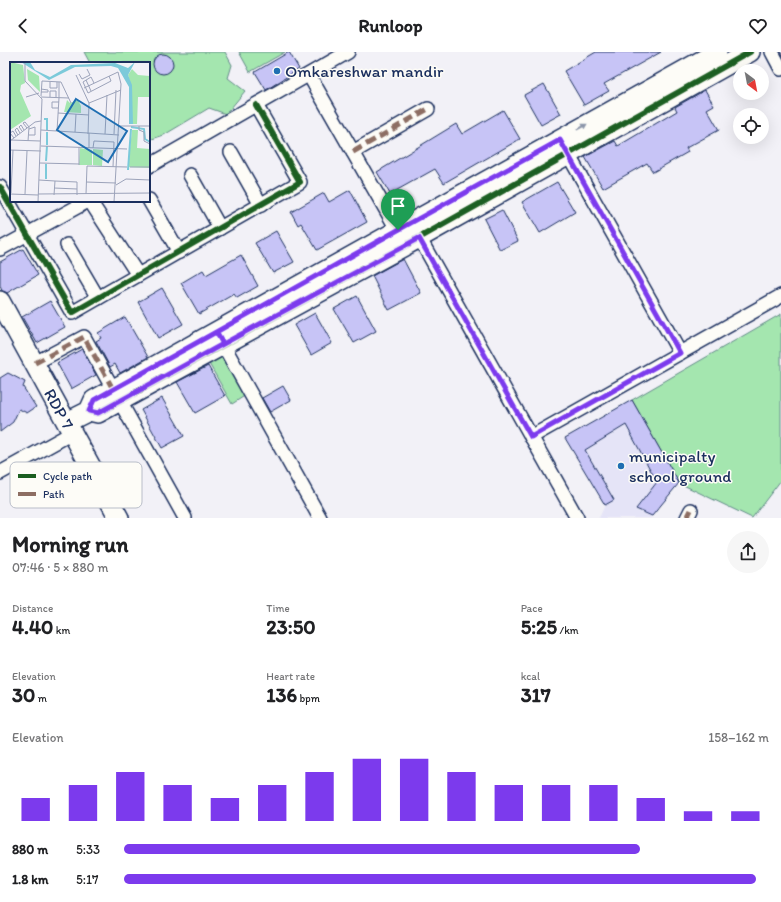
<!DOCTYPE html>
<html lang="en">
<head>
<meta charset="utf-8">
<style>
	:root { --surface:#fff; --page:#f6f6f6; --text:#202124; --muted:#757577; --accent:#7c3aed }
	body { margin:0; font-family:Itim,sans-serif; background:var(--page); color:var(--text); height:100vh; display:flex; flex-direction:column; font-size:15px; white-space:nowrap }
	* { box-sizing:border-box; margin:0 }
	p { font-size:13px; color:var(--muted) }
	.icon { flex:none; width:22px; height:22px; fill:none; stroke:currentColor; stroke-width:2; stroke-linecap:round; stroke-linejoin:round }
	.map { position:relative; height:466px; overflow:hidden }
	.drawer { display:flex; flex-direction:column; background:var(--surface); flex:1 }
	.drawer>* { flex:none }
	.needle { width:26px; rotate:148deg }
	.buttons { position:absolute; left:733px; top:12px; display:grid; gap:8px }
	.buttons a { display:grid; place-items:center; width:36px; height:36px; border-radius:50%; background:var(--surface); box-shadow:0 4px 16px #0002; font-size:20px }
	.pin { position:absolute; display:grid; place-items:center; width:34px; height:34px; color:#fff; margin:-41px -17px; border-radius:50% 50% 50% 0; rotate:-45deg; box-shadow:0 0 4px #0007 }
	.pin .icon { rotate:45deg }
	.round { display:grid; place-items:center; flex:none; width:42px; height:42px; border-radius:21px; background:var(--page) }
	.head { display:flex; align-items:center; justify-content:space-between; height:68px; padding:0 12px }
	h1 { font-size:22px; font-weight:800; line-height:30px }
	.metrics { display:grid; grid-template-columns:repeat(3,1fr); gap:6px; height:68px; padding:4px 12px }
	.metrics div { display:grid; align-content:center }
	.metrics b { font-size:20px; font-weight:800 }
	.metrics small { font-size:11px; font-weight:400 }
	.metrics p { font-size:11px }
	.chart { height:112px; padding:8px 12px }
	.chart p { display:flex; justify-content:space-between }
	.chart svg { width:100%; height:72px; margin-top:4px; stroke:var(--accent); stroke-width:6 }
	ul { padding:0 12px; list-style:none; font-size:13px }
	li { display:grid; grid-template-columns:64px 48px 1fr; align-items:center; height:30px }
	li i { height:10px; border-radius:5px; background:var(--accent) }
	header { display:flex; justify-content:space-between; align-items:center; height:52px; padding:0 12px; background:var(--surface); font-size:18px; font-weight:800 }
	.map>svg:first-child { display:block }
	.built { fill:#e5e4f7 }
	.green { fill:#a4e6af; stroke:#608a86 }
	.building { fill:#c7c4f6; stroke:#1b2f5e }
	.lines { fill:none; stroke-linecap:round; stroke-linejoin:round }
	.street-casing { stroke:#1b2f5e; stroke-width:16 }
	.secondary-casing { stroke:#1b2f5e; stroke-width:22 }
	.street { stroke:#fdfcf7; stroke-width:13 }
	.secondary { stroke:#fdfcf7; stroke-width:19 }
	.quiet { stroke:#8d6e63; stroke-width:5; stroke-dasharray:10 5; stroke-linecap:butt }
	.cycleway-casing { stroke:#fdfcf7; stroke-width:8 }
	.cycleway { stroke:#1b5e20; stroke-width:6 }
	.oneway { fill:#8c96aa }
	.route-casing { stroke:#fff; stroke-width:8 }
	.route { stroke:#7c3aed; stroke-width:5 }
	.poi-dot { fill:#1f6fb2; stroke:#fdfcf7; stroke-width:1.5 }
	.labels { text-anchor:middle; stroke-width:3; stroke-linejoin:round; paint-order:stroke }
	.poi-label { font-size:17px; fill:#1b2f5e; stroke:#fdfcf7; text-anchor:start }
	.street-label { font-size:17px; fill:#1b2f5e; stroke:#fdfcf7 }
	.inset-river { fill:none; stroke:#7ccada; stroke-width:2 }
	.inset-road { fill:none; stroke:#9ca3ba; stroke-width:1 }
	.view { fill:#1f6fb2; fill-opacity:0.15; stroke:#1f6fb2; stroke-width:2 }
	.inset-edge { fill:none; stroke:#1b2f5e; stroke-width:2 }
	.key { fill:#fdfcf7; stroke:#b9bec9; stroke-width:1 }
	.key-label { font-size:11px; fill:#1b2f5e }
</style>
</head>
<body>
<header><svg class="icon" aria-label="back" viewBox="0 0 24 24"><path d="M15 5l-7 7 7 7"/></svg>Runloop<svg class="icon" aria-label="heart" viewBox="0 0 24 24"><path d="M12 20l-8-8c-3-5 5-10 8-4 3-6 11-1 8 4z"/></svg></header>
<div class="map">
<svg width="781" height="466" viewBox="0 0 781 466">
	<rect width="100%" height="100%" fill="#f2f1f7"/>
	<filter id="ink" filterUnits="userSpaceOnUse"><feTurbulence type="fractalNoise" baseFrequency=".025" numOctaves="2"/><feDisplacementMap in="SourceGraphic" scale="8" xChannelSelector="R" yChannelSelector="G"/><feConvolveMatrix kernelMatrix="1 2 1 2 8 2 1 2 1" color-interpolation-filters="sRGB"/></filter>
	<g filter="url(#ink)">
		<polygon class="built" points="626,373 657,430 637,456 652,464 650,466 599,466 605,453 614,447 585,398"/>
		<g class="green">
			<polygon points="84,0 225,0 232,13 228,26 245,39 226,62 209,56 164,83 149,88 149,11 90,11"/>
			<polygon points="239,0 285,0 250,20"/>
			<polygon points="781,262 781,428 752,466 679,431 632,348"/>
			<polygon points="215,286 246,343 232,352 199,294"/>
		</g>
		<g class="building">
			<polygon points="289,0 299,17 266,38 255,20"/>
			<polygon points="596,0 661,0 604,32 609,39 584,53 564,19"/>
			<circle cx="163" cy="12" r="10"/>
			<polygon points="544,32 561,62 541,73 524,43"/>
			<polygon points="705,38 714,53 707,57 719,78 686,96 688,100 653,120 647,111 603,136 585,105 615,89 618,94 677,59 675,55"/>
			<polygon points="503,58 520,87 444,131 435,117 390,142 377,120 456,72 462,82"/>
			<polygon points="557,130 575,160 540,181 522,150"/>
			<polygon points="350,138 367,170 317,198 301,171 298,173 291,160 324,141 329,150"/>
			<polygon points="502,158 518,189 500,198 484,167"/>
			<polygon points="276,179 294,210 273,221 255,191"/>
			<polygon points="23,197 38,223 7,241 2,239 0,234 0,210"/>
			<polygon points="241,203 258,234 237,246 234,242 199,262 181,231 203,218 206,223"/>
			<polygon points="403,207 421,241 389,258 372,224"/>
			<polygon points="162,236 183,272 158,286 138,250"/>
			<polygon points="357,244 376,279 354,291 334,257"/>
			<polygon points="50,249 65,275 37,291 22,265"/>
			<polygon points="315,261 332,291 311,303 294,273"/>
			<polygon points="125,265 148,305 120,321 115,312 110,315 96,289 101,286 98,281"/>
			<polygon points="82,297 96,323 71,337 57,311"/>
			<polygon points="208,314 225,344 195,361 177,330"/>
			<polygon points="8,321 25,330 23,335 36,355 27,361 19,357 13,370 0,380 0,326"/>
			<polygon points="283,334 291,348 270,360 262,346"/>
			<polygon points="162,346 184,384 162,396 141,358"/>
			<polygon points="632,348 679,431 652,464 636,457 657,430 626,373 585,398 614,448 605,453 565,386"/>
		</g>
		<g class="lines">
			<defs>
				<g id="street">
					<polyline points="772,0 781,17"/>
					<polyline points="309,23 402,186"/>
					<polyline points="564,95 680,301"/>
					<polyline points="231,100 261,153"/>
					<polyline points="353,100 428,57"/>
					<polyline points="149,114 348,0"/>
					<polyline points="190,123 220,176"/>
					<polyline points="0,135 72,261 300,130 256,53"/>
					<polyline points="149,148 179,200"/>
					<polyline points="90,149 138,223"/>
					<polyline points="416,180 577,466"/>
					<polyline points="67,193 98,246"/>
					<polyline points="0,197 88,149"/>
					<polyline points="220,287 320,466"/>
					<polyline points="35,311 84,285 185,466"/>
					<polyline points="531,385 781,244"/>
					<polyline points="0,421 72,381"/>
					<polyline points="687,466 691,458"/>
				</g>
				<g id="secondary">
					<path id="s1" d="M0,249l119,217"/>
					<polyline points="89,359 98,361 120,349 419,186 750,0"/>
					<polyline points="67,370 89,359 94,348 717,0"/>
				</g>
			</defs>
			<use href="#street" class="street-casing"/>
			<use href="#secondary" class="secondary-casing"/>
			<use href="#street" class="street"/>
			<use href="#secondary" class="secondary"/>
			<g class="quiet">
				<polyline points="353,100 428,57"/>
				<polyline points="35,311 84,285 113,337"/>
				<polyline points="687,466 691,458"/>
			</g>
			<defs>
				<g id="cycleway">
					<polyline points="0,135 72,261 300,130 256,53"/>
					<polyline points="89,359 98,361 120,349 419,186 750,0"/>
				</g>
			</defs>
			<use href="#cycleway" class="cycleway-casing"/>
			<use href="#cycleway" class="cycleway"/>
		</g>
		<defs><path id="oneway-solid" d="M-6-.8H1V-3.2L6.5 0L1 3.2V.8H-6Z"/></defs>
		<use class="oneway" href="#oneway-solid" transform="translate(582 75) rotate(-29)"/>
	</g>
	<g class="lines" filter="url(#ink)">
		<defs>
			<polyline id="route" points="398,178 216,280 223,292 98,361 89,359 94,348 216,280 223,292 419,186 531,385 680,301 560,88 398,178"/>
		</defs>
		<use href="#route" class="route-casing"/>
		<use href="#route" class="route"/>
	</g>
	<g class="poi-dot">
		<circle cx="277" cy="19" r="4"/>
		<circle cx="621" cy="414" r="4"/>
	</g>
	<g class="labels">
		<g class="poi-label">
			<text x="285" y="25">Omkareshwar mandir</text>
			<text x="629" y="410">municipalty<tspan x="629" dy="20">school ground</tspan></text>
		</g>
		<g class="street-label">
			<text dy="6" stroke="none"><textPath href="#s1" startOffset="123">RDP 7</textPath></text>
		</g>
	</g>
	<g transform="translate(10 10)">
		<rect width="140" height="140" fill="#f2f1f7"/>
		<path d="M0,0l13,3 2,18 -4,2 -1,6 11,25 -21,14zM17,7l12,7 1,16 -12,-12zM122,7l6,6 12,1v21h-12l-1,27h-4l-2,-5 1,-30 -4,-14zM57,38l3,3 8,-3 3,6v7l-17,-1zM122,68h6l-1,18 13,1v19l-22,-1zM70,86l12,2v15h-13zM83,87l10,1 -1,16 -9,-1z" fill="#a4e6af"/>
		<path d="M11,0h9l5,8 15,7 21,-12 44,-2 13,5 7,-6 -7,13 4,10 1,39h-4v-37l-11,-19 -7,-2 -36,1 -26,13z" fill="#7ccada"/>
		<path class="inset-river" d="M34,57h3v11M121,65l13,2 1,10 5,3M37,83v-13M36,99l1,-15M118,108l3,-41M36,117v-15"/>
		<path class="inset-road" d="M15,0v19l17,18 -4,103M69,12l3,5 8,-4 -3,-6M66,13l13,28 -1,31M76,18l5,11M40,20v6h7v-6M84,21l-3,-6 -8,5 5,11 23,-12 -2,-5M74,26l34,-16M31,30h7v-2l-7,-1M31,34l1,-15 19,1 10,21M16,35l13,-4M31,35l28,1M40,35v-6h6v7M49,36v-16M79,41l32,-13M48,46h-6v-6h7M48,51l31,2M109,64h31M129,64v4l5,2v9l6,3M17,66l-4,-5 2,-1 4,5 -1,14M31,68l78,5M12,69l-3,-4 2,-2 3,5M47,69l2,-33M65,70l1,-18M95,72l2,-39M104,72l2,-44M8,73l-3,-5 2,-2 3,5M19,73h6v-8l-6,2M4,76l-4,-5 3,-2 3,5M1,78l29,1M0,79l25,-19 6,-1M31,84l86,3M79,86v-15M83,86l1,-7 20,1 -1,25M0,88l31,1M30,101l39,1M69,103v-18M120,105h20M29,118l16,1M76,120l30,1M106,123l10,-6 24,1M44,126l23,1M1,131l2,-43M0,132l28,1M15,132l2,-43M28,132l112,-1M76,132l1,-28 40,1M44,133l1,-14 22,1v13M53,140h16M104,140l7,-118 -3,-12"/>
		<path class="view" d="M66,37l51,32 -19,31 -51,-32z"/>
		<rect width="140" height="140" class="inset-edge"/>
	</g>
	<rect x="10" y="410" width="132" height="46" rx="6" class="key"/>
	<rect x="18" y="422" width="18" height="4" fill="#1b5e20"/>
	<rect x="18" y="440" width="18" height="4" fill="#8d6e63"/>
	<g class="key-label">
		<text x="43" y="428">Cycle path</text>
		<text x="43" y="446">Path</text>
	</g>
</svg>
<div class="buttons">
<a><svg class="needle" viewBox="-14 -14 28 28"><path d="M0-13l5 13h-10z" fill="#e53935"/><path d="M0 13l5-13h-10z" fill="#757577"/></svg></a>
<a><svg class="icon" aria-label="locate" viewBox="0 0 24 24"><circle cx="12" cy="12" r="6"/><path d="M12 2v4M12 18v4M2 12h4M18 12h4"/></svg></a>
</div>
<div class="pin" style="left:398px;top:178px;background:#1e9e55"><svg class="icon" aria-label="arrive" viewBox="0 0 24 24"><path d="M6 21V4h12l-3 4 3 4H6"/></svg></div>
</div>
<section class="drawer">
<div class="head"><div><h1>Morning run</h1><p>07:46 · 5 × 880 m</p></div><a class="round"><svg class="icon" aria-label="share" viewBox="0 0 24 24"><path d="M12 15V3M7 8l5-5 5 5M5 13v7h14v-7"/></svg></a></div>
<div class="metrics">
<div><p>Distance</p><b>4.40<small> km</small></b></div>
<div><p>Time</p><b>23:50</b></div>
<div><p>Pace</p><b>5:25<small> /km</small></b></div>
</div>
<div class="metrics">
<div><p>Elevation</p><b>30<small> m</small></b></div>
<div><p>Heart rate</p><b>136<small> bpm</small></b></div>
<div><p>kcal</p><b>317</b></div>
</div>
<div class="chart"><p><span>Elevation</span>158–162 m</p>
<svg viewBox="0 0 160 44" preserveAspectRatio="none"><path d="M5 44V30M15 44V22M25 44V14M35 44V22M45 44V30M55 44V22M65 44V14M75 44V6M85 44V6M95 44V14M105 44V22M115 44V22M125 44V22M135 44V30M145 44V38M155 44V38"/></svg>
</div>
<ul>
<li><b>880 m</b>5:33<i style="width:80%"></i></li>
<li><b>1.8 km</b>5:17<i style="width:98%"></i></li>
</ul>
</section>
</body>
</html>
